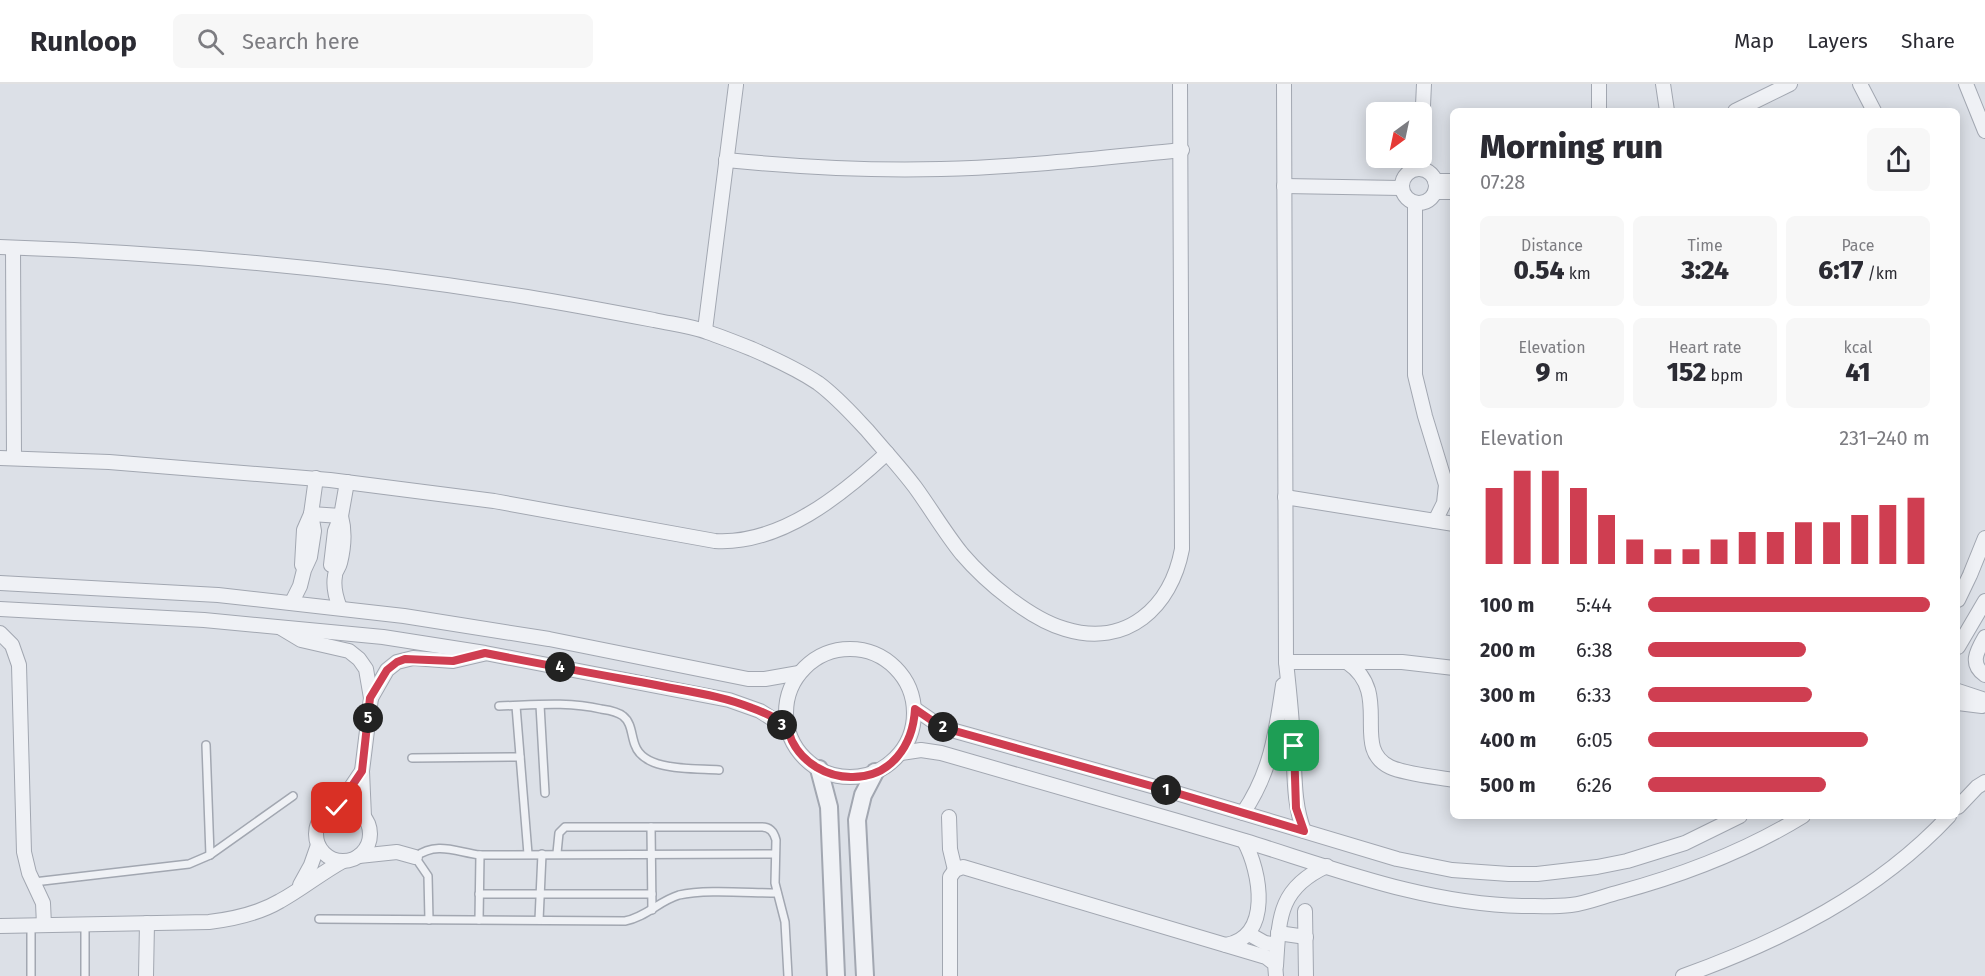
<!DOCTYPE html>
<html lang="en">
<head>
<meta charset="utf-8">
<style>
	:root { --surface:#fff; --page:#f7f7f7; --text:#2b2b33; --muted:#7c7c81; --line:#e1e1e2; --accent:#cf3e51 }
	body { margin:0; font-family:"Fira Sans",sans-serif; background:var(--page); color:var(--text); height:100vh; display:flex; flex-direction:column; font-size:22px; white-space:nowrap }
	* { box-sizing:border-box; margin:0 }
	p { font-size:20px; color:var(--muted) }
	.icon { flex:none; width:33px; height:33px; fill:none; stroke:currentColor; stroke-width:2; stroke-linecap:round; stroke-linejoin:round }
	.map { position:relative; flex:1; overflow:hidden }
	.details { position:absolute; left:1450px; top:24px; width:510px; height:711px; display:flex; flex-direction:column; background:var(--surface); border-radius:9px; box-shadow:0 3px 15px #0003 }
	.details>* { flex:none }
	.needle { width:39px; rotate:213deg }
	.buttons { position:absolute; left:1366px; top:18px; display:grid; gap:12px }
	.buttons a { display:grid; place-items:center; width:66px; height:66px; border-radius:9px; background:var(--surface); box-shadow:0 3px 15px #0003; font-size:30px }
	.pin { position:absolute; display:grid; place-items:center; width:51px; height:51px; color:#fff; margin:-26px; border-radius:12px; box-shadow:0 3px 9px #0006 }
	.km { position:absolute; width:30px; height:30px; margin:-15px; border-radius:50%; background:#222; color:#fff; font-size:16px; line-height:30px; text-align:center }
	.round { display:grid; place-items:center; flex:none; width:63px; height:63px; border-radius:9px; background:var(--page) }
	.summary { display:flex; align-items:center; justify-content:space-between; height:102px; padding:0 30px }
	h1 { font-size:33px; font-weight:800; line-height:45px }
	.metrics { display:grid; grid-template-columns:repeat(3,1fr); gap:9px; height:102px; padding:6px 30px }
	.metrics div { display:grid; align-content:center; border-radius:9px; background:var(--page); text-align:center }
	.metrics b { font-size:26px; font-weight:800 }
	.metrics small { font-size:16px; font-weight:400 }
	.metrics p { font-size:16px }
	.chart { height:168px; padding:12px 30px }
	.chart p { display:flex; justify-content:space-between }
	.chart svg { width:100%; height:108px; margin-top:6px; stroke:var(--accent); stroke-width:6 }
	ul { padding:0 30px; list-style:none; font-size:20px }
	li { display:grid; grid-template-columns:96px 72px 1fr; align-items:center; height:45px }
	li i { height:15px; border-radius:8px; background:var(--accent) }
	header { display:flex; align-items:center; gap:36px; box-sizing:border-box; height:84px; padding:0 30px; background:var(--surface); border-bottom:2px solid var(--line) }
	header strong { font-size:28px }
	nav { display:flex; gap:33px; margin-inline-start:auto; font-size:21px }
	.search { width:420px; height:54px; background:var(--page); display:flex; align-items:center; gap:15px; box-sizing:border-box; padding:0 21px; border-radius:9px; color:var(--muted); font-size:22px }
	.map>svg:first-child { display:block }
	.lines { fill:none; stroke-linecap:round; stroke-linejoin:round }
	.service-casing { stroke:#a2a7b1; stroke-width:10 }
	.minor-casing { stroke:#a2a7b1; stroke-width:16 }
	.tertiary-casing { stroke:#a2a7b1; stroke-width:20 }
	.service { stroke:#eff1f5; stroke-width:7 }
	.minor { stroke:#eff1f5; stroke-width:14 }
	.tertiary { stroke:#eff1f5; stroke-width:16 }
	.route-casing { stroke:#fff; stroke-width:12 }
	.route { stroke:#cf3e51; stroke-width:8 }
</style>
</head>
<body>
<header>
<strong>Runloop</strong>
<div class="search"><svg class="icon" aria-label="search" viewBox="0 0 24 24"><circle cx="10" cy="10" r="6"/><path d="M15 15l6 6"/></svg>Search here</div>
<nav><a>Map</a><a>Layers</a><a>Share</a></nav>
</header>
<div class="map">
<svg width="1985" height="892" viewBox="0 0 1985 892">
	<rect width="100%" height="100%" fill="#dce0e7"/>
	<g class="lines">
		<defs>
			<g id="service">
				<polyline points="540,621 545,709"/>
				<path d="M499,622c34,-1 68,-5 102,3 7,1 16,2 22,7 9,7 8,19 12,29 9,27 60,23 84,25"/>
				<polyline points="516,622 528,770"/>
				<polyline points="206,661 210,771"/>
				<polyline points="412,674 520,673"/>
				<polyline points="651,743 652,826"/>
				<path d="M557,769l2,-20 6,-6h197c8,0 12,5 14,13l-1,43 10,39 3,54"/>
				<polyline points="34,798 189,780 210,771 293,712"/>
				<polyline points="479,810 652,810"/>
				<path d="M319,835l306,2c21,-4 34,-20 54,-26 26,-6 70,-2 98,-2"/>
				<path d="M429,836l-1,-44 -13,-19c22,-16 41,-5 65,-2l295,-1"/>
				<polyline points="479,836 480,771"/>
				<polyline points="539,836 542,770"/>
				<polyline points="31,841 31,892"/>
				<polyline points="85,892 85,840"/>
			</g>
			<g id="minor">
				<path d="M1284,0l2,578c3,27 6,54 7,81 2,30 0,60 11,88"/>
				<polyline points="1599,0 1599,27"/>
				<polyline points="1663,0 1667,27"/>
				<polyline points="1860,0 1874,27"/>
				<polyline points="1966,0 1985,47"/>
				<polyline points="1735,27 1790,0"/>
				<polyline points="1422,43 1424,0"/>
				<path d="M726,76c72,7 143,11 215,9 80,-2 161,-11 241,-19"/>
				<circle cx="1419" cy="102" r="17"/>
				<polyline points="1435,97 1454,97"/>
				<polyline points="1284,102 1401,104"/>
				<polyline points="1435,108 1454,108"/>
				<polyline points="1415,119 1415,291 1425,332 1446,401 1444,419 1435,437"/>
				<path d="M0,163c177,6 353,22 527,50 43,7 85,15 127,23 18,4 37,6 53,12 15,5 30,11 45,17 23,10 45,20 66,34 19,14 33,30 49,47 16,19 33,37 48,57 16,22 30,46 47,67 24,28 68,65 103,75 62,19 106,-22 117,-80l-2,-465"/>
				<polyline points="13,164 14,373"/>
				<polyline points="705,246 736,1"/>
				<path d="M0,374l109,4 221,18 164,21 221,40c65,4 127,-46 172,-88"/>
				<polyline points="1285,413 1454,440"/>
				<polyline points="311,430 341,432"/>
				<polyline points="302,481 304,446 311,430"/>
				<polyline points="331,481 335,447 341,432 347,398"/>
				<polyline points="0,499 218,511 404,532 549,555 748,595 765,595 799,589"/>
				<polyline points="1958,516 1970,491 1985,454"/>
				<polyline points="292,518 300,502 304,486 310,473 314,447 311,430 316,394"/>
				<path d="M340,524c-4,-10 -7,-21 -5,-32 0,-5 4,-8 5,-13 4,-16 5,-32 1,-47"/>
				<polyline points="0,525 204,536 383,553 485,569 729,616 760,627 788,645"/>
				<polyline points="281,544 301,556 349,567 359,575 366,585 371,614 362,687 364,733"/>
				<polyline points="0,549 12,561 19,581 24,768 29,789 43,819 44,841"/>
				<path d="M1985,553c-8,14 -16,27 0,38"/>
				<polyline points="1958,563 1985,517"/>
				<circle cx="850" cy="629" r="64"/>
				<polyline points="1286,578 1402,578 1454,584"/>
				<path d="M1348,579c45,31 2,85 42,104 15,7 46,10 64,13"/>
				<polyline points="1958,607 1985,616"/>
				<polyline points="371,614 387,586 397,578 413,574 453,577 483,570"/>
				<polyline points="1958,619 1982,622"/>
				<polyline points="915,625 934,638 955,647 1173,708 1397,775 1452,786 1509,790 1537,790 1597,783 1627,777 1685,759 1740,732"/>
				<path d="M901,669l20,-3 20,3c102,29 203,58 304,88 91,28 180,63 277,65 16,0 33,1 49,-1 17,-2 33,-9 49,-13 63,-17 126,-41 183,-76"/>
				<polyline points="1958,723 1977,703 1985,698"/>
				<circle cx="343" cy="750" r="27"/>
				<polyline points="337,724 362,687"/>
				<path d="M1243,729c28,-41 33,-80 40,-128"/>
				<polyline points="949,733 950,765 955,786"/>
				<polyline points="359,772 397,768 415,773"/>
				<polyline points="300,801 311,781 318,761"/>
				<polyline points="1305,827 1306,892"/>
				<path d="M0,842l209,-4c25,-3 49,-8 71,-21 22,-12 41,-28 63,-40"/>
				<polyline points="1278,849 1306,853"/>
				<polyline points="1249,850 1265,859 1277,861"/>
				<path d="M1226,861c46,-8 35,-73 18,-104"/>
				<path d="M1276,882c3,-47 2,-78 51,-100"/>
				<polyline points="146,892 147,839"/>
				<polyline points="950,892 950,793 955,786 963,783 1266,873 1275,880 1276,892"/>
				<path d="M1683,892c98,-35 194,-83 266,-160"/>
			</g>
			<g id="tertiary">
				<polyline points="819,685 829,723 836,892"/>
				<polyline points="865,892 857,736 863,711 875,688"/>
			</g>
		</defs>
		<use href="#service" class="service-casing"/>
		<use href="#minor" class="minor-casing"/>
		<use href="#tertiary" class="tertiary-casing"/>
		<use href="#service" class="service"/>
		<use href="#minor" class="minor"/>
		<use href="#tertiary" class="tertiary"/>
	</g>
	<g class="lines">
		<defs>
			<path id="route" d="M337,724l25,-37 8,-73 17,-28 10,-8 8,-3 48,2 32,-8c55,11 111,21 166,31 33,7 70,11 101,24 11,4 28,11 35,20 3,4 3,9 5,13 11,22 35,36 59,36 40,1 62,-32 64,-68l19,13 21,9 218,61 131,39 -8,-23 -2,-62"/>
		</defs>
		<use href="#route" class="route-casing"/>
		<use href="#route" class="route"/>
	</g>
</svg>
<div class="buttons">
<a><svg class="needle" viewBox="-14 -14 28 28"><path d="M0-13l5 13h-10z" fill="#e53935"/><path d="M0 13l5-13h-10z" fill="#7c7c81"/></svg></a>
</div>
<div class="pin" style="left:1294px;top:662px;background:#1e9e55"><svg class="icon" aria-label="arrive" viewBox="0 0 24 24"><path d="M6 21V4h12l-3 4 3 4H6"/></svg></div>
<div class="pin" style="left:337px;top:724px;background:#d93025"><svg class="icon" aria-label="check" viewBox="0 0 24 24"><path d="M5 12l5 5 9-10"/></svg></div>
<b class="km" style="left:1166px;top:706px">1</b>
<b class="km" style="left:943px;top:643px">2</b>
<b class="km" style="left:782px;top:641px">3</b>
<b class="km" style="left:560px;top:583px">4</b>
<b class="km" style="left:368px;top:634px">5</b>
<section class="details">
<div class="summary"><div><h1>Morning run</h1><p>07:28</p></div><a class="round"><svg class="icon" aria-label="share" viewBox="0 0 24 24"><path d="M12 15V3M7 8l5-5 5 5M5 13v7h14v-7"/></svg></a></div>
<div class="metrics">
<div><p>Distance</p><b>0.54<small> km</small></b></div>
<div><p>Time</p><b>3:24</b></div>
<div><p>Pace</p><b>6:17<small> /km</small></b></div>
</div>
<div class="metrics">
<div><p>Elevation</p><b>9<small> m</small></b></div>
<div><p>Heart rate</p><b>152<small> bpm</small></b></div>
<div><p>kcal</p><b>41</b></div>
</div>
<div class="chart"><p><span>Elevation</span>231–240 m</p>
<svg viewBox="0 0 160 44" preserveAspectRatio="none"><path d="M5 44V13M15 44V6M25 44V6M35 44V13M45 44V24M55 44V34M65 44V38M75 44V38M85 44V34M95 44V31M105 44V31M115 44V27M125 44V27M135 44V24M145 44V20M155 44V17"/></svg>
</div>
<ul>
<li><b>100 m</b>5:44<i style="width:100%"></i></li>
<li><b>200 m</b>6:38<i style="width:56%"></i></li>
<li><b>300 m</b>6:33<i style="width:58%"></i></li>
<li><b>400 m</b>6:05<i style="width:78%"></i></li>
<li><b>500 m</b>6:26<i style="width:63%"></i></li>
</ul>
</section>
</div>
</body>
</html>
